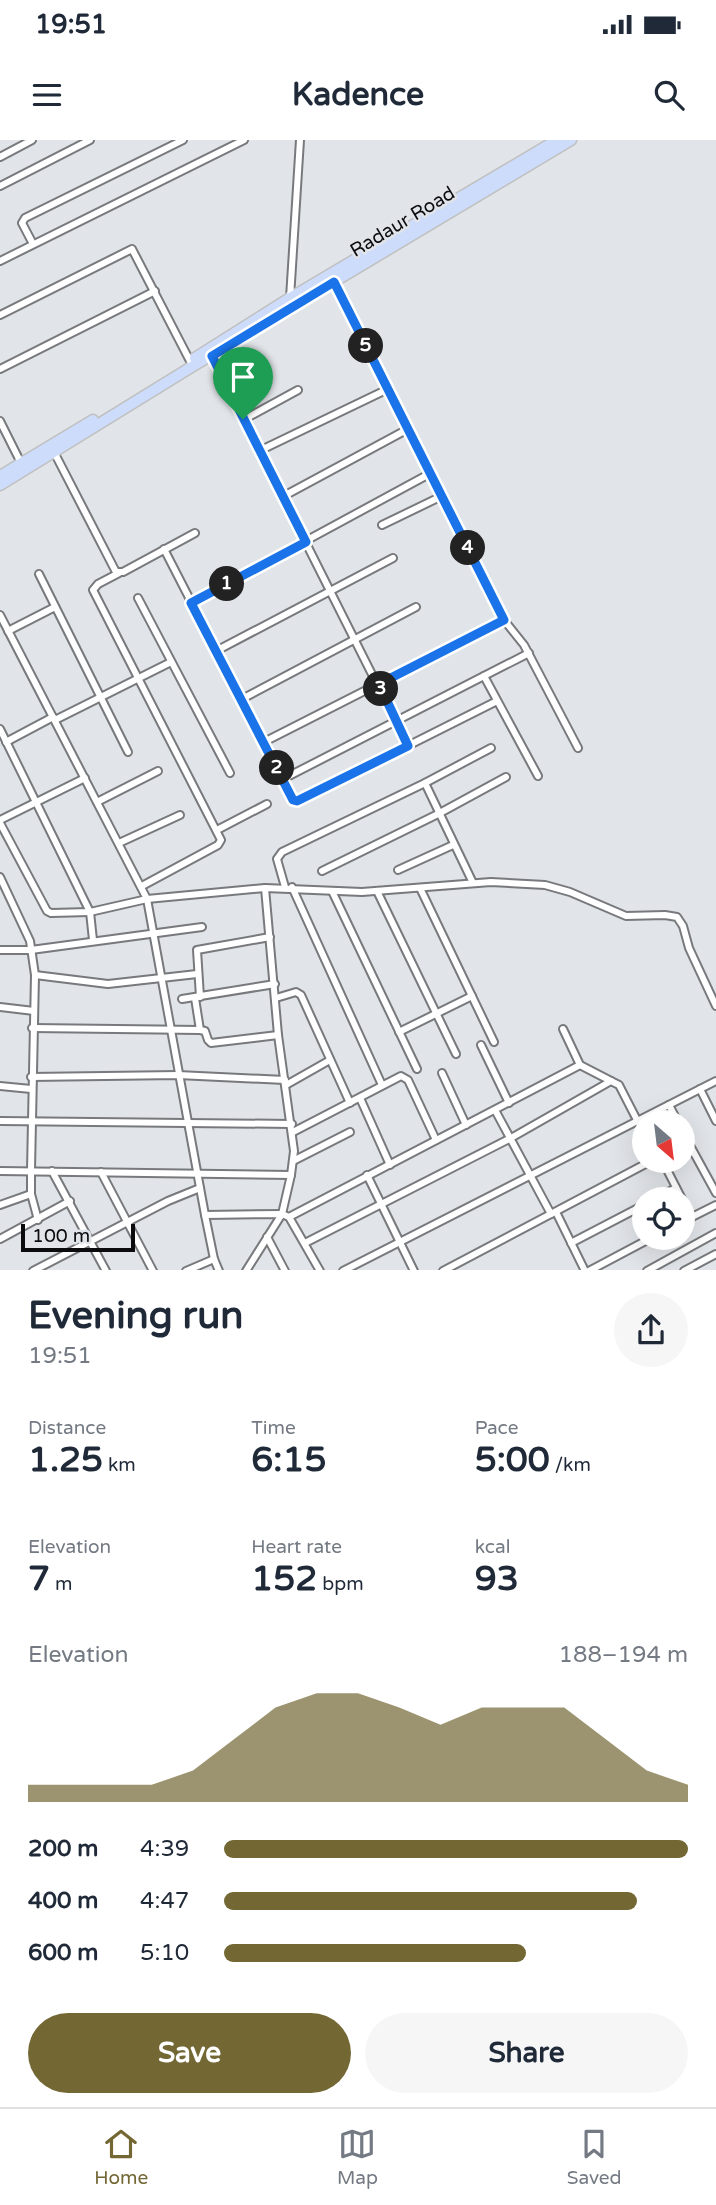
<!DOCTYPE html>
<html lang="en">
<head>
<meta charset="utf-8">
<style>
	:root { --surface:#fff; --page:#f6f6f7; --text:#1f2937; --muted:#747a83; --line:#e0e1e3; --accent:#736734 }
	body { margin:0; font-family:"Varela Round",sans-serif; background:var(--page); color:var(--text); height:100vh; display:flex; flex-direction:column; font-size:26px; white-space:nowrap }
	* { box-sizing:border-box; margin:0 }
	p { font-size:23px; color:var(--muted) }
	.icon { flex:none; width:38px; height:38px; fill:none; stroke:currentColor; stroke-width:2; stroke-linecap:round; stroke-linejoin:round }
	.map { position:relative; height:1130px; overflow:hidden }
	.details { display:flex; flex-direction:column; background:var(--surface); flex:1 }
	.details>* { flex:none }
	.needle { width:46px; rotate:152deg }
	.tools { position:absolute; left:632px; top:970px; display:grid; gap:14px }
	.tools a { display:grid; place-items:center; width:63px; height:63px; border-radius:50%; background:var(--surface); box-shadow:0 7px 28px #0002; font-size:35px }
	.scale { position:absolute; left:21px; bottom:18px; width:114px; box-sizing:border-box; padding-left:7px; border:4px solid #0c0c0e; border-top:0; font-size:19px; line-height:24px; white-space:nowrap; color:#0c0c0e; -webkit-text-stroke:5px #e1e4e8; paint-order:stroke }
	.pin { position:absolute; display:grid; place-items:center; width:60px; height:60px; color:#fff; margin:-72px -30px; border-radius:50% 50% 50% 0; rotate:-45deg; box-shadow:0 0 7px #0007 }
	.pin .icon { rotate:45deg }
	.km { position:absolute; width:35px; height:35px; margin:-18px; border-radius:50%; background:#222; color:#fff; font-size:19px; line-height:35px; text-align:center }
	.round { display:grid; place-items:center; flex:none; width:74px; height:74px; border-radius:37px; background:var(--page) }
	.summary { display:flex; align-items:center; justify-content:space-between; height:119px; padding:0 28px }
	h1 { font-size:38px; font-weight:700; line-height:52px }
	.figures { display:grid; grid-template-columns:repeat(3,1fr); gap:10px; height:119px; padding:7px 28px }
	.figures div { display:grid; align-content:center }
	.figures b { font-size:35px; font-weight:700 }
	.figures small { font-size:19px; font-weight:400 }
	.figures p { font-size:19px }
	.chart { height:196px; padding:14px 28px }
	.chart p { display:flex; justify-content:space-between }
	.chart svg { width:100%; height:126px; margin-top:7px; fill:var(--accent); opacity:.7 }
	.action { display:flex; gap:14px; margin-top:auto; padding:14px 28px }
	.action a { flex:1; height:80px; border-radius:42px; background:var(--accent); color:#fff; font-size:28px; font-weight:700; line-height:80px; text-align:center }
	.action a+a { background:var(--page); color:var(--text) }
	ul { padding:0 28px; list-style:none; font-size:23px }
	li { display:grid; grid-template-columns:112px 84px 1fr; align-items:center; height:52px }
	li i { height:18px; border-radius:9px; background:var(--accent) }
	.status { display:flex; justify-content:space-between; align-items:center; height:49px; padding:0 35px; background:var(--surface); direction:ltr }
	.status svg { height:19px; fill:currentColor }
	header { display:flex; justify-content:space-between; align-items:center; height:91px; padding:0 28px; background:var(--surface); font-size:32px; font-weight:700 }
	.tabs { display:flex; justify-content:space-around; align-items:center; height:98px; border-top:2px solid var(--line); background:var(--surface); font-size:19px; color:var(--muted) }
	.tabs a { display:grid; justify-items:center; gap:4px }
	.tabs .selected { color:var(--accent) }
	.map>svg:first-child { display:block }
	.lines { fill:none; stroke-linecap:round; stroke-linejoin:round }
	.minor-casing { stroke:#77797c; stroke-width:10 }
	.primary-casing { stroke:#c0c0c0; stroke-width:13 }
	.minor { stroke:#fff; stroke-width:6 }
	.primary { stroke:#cddcfa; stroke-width:10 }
	.route-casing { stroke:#fff; stroke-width:14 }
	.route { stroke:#1a73e8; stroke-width:9 }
	.labels { text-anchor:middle; stroke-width:5; stroke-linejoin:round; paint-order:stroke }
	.street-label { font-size:19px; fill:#0c0c0e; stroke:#e1e4e8 }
</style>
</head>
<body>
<div class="status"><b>19:51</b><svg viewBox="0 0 49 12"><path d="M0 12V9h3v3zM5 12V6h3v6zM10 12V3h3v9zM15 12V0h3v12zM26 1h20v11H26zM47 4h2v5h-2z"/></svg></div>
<header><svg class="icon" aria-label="menu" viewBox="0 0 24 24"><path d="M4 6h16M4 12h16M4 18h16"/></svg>Kadence<svg class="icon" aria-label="search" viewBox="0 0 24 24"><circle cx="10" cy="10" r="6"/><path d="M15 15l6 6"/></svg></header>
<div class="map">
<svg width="716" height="1131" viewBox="0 0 716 1131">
	<rect width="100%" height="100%" fill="#e1e4e8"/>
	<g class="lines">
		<defs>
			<g id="minor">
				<polyline points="0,17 32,0"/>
				<polyline points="0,46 90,0"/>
				<polyline points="33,104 22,83 25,78 183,0"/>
				<polyline points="0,121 244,0"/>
				<polyline points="334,142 504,480 524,505 578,608"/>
				<polyline points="290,158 300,0"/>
				<polyline points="0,175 132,109 190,221"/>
				<polyline points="212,216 408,606"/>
				<polyline points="0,229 155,151"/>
				<polyline points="243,280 298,250"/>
				<polyline points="0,281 22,325"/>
				<polyline points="259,311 388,249"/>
				<polyline points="54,312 116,432 123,432 195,393"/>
				<polyline points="282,357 408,289"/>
				<polyline points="382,385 442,356"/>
				<polyline points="164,409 293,660 300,660 497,561"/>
				<polyline points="119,433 98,444 93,450 221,700 218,705 142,746"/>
				<polyline points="39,434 128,612"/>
				<polyline points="138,458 230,633"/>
				<polyline points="191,463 431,333"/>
				<polyline points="0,475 147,759 205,1075 214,1119 219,1131"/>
				<polyline points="8,491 55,467"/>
				<polyline points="216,511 393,418"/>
				<polyline points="484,536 538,636"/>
				<polyline points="240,560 416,467"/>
				<polyline points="55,580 171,522"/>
				<polyline points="0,589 90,772 93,800"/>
				<polyline points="6,602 53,577"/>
				<polyline points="264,602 504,480"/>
				<polyline points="283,639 529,513"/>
				<polyline points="425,643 473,743"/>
				<polyline points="97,662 158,631"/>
				<polyline points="0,680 85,638"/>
				<polyline points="0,683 47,771 51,773 90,772 147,759 265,748 362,752 491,742 545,745 570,752 626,776 665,775 677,777 683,786 689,808 716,866"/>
				<polyline points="217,690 267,664"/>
				<polyline points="119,703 180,675"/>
				<polyline points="398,730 453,705"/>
				<polyline points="322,731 438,674 506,637"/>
				<polyline points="0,737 30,801 35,835 31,1030 31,1054 38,1080"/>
				<polyline points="285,747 277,719 282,712 425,643 491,608"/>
				<polyline points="292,747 382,945"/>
				<polyline points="420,748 494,902"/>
				<polyline points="332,751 417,929"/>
				<polyline points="377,751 456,914"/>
				<polyline points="0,810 31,810 202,787"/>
				<polyline points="35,835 108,844 197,834"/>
				<polyline points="200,857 197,810 270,797"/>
				<polyline points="195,858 200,890"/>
				<polyline points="276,858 296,852 301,855 350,963"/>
				<polyline points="182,859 275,844"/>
				<polyline points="0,867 34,871"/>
				<polyline points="32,888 200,890 205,891 208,900 211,903 278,895"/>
				<polyline points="563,889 580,925 611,941"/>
				<polyline points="399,892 472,856"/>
				<polyline points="481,905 509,963"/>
				<polyline points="442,933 466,985"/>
				<polyline points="31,937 178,935 285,940"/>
				<polyline points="286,945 330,920"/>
				<polyline points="0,946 31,949"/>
				<polyline points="700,949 716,981"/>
				<polyline points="360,958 390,1025"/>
				<polyline points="669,965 678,982"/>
				<polyline points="495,970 551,1074"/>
				<polyline points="0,981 292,984"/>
				<polyline points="682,991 716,1053"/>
				<polyline points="293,992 401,936 408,940 436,1000"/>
				<polyline points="662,1020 682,1059"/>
				<polyline points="293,1021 350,992"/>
				<polyline points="0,1031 291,1035"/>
				<polyline points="52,1031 106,1131"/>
				<polyline points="101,1032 153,1131"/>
				<polyline points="367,1035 414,1131"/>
				<polyline points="655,1059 676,1048"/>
				<polyline points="682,1061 691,1078"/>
				<polyline points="0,1065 31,1054"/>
				<polyline points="556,1072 585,1131"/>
				<polyline points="205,1075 282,1074 289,1077 580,925"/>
				<polyline points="289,1077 320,1131"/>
				<polyline points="682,1082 716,1065"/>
				<polyline points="267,1097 285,1131"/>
				<polyline points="0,1099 70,1061"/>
				<polyline points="305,1103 511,998 611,941 619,945 638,982"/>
				<polyline points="571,1103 644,1065"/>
				<polyline points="33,1131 168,1061 200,1048"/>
				<polyline points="186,1131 214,1119"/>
				<polyline points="246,1131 282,1074 291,1035 294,1011 278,895 265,748"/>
				<polyline points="343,1131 716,941"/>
				<polyline points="443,1131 653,1020"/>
				<polyline points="589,1131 653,1097"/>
				<polyline points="647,1131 716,1093"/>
				<polyline points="684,1131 716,1114"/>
			</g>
			<g id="primary">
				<polyline points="195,218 290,158 557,0"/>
				<polyline points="0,336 93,280"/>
				<polyline points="0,345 193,226 571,0"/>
			</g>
		</defs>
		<use href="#minor" class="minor-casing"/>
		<use href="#primary" class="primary-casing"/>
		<use href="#minor" class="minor"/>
		<use href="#primary" class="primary"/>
	</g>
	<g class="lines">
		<defs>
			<polygon id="route" points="334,142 504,480 379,544 408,606 297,661 293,660 191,463 306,402 212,216"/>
		</defs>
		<use href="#route" class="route-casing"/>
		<use href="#route" class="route"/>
	</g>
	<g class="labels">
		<g class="street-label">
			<text transform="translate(402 81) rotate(-31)" y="7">Radaur Road</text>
		</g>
	</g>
</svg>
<div class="tools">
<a><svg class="needle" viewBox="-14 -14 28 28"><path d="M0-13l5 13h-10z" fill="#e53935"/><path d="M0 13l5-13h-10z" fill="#747a83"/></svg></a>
<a><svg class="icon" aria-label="locate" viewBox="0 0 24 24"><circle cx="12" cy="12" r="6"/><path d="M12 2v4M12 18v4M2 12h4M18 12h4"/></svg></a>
</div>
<div class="scale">100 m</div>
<div class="pin" style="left:243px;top:279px;background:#1e9e55"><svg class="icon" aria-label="arrive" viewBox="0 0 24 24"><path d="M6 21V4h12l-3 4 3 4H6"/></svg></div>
<b class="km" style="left:227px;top:444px">1</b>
<b class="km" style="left:277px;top:628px">2</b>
<b class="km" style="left:381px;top:549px">3</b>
<b class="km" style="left:468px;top:408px">4</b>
<b class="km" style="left:366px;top:206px">5</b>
</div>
<section class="details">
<div class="summary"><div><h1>Evening run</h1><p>19:51</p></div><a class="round"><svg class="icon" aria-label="share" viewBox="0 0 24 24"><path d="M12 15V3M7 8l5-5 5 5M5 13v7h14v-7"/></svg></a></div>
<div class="figures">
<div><p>Distance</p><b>1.25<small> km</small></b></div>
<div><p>Time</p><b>6:15</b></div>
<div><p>Pace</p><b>5:00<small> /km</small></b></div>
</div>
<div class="figures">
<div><p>Elevation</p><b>7<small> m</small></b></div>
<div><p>Heart rate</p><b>152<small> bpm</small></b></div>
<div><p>kcal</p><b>93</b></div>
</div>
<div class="chart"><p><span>Elevation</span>188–194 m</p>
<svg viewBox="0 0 160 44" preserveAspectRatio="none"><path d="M0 44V38L10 38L20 38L30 38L40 33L50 22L60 11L70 6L80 6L90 11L100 17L110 11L120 11L130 11L140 22L150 33L160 38V44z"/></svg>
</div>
<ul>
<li><b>200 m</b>4:39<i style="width:100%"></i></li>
<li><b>400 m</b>4:47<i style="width:89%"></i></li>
<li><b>600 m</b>5:10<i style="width:65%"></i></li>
</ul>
<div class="action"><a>Save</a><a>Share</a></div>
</section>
<nav class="tabs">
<a class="selected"><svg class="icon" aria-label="home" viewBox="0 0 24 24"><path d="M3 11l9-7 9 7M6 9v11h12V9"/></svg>Home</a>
<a><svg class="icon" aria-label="map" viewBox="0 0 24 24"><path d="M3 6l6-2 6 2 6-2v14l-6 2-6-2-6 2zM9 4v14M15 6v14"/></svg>Map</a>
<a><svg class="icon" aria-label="saved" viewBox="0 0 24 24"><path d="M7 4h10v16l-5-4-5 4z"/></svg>Saved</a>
</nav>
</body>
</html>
